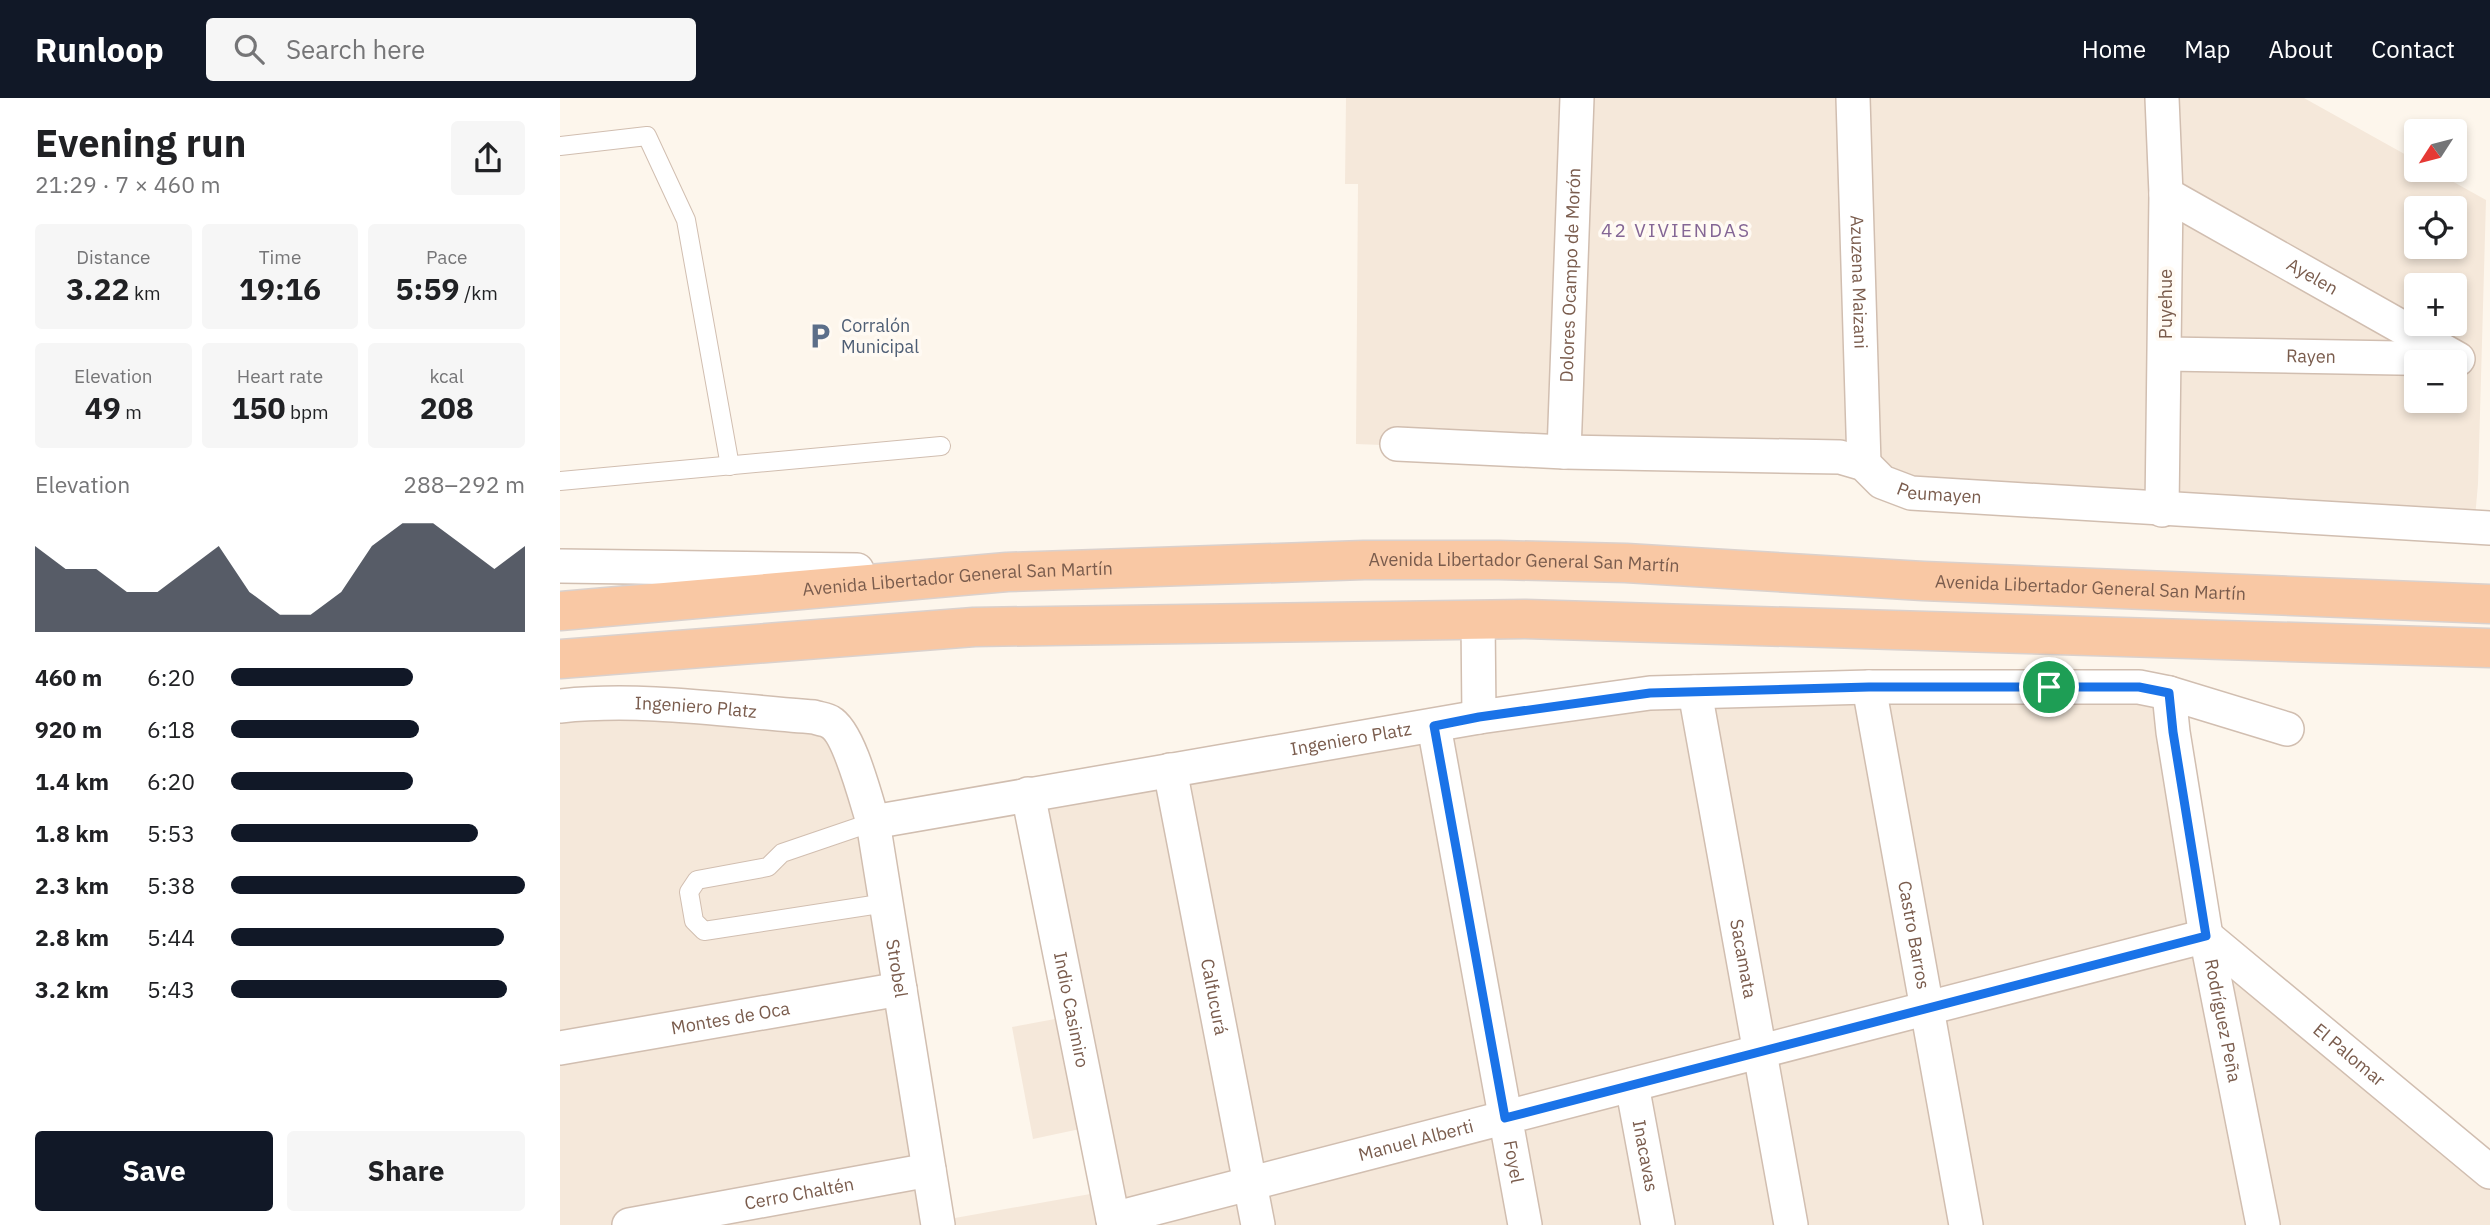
<!DOCTYPE html>
<html lang="en">
<head>
<meta charset="utf-8">
<style>
	:root { --surface:#fff; --page:#f6f6f6; --text:#202124; --muted:#757577; --accent:#111827 }
	body { margin:0; font-family:"IBM Plex Sans",sans-serif; background:var(--page); color:var(--text); height:100vh; display:flex; flex-direction:column; font-size:26px; white-space:nowrap }
	* { box-sizing:border-box; margin:0 }
	p { font-size:23px; color:var(--muted) }
	.icon { flex:none; width:38px; height:38px; fill:none; stroke:currentColor; stroke-width:2; stroke-linecap:round; stroke-linejoin:round }
	.map { position:relative; flex:1; overflow:hidden }
	.sheet { display:flex; flex-direction:column; background:var(--surface); width:560px }
	.sheet>* { flex:none }
	.needle { width:46px; rotate:234deg }
	.buttons { position:absolute; left:1844px; top:21px; display:grid; gap:14px }
	.buttons a { display:grid; place-items:center; width:63px; height:63px; border-radius:7px; background:var(--surface); box-shadow:0 4px 10px #0003; font-size:35px }
	.pin { position:absolute; display:grid; place-items:center; width:60px; height:60px; color:#fff; margin:-30px; border:4px solid #fff; border-radius:50%; box-shadow:0 2px 7px #0007 }
	.round { display:grid; place-items:center; flex:none; width:74px; height:74px; border-radius:7px; background:var(--page) }
	.summary { display:flex; align-items:center; justify-content:space-between; height:119px; padding:0 35px }
	h1 { font-size:38px; font-weight:800; line-height:52px }
	.figures { display:grid; grid-template-columns:repeat(3,1fr); gap:10px; height:119px; padding:7px 35px }
	.figures div { display:grid; align-content:center; border-radius:7px; background:var(--page); text-align:center }
	.figures b { font-size:30px; font-weight:800 }
	.figures small { font-size:19px; font-weight:400 }
	.figures p { font-size:19px }
	.chart { height:196px; padding:14px 35px }
	.chart p { display:flex; justify-content:space-between }
	.chart svg { width:100%; height:126px; margin-top:7px; fill:var(--accent); opacity:.7 }
	.cta { display:flex; gap:14px; margin-top:auto; padding:14px 35px }
	.cta a { flex:1; height:80px; border-radius:7px; background:var(--accent); color:#fff; font-size:28px; font-weight:800; line-height:80px; text-align:center }
	.cta a+a { background:var(--page); color:var(--text) }
	ul { padding:0 35px; list-style:none; font-size:23px }
	li { display:grid; grid-template-columns:112px 84px 1fr; align-items:center; height:52px }
	li i { height:18px; border-radius:9px; background:var(--accent) }
	header { display:flex; align-items:center; gap:42px; box-sizing:border-box; height:98px; padding:0 35px; background:var(--accent); color:#fff }
	header strong { font-size:33px }
	nav { display:flex; gap:38px; margin-inline-start:auto; font-size:24px }
	.search { width:490px; height:63px; background:var(--page); display:flex; align-items:center; gap:18px; box-sizing:border-box; padding:0 24px; border-radius:7px; color:var(--muted); font-size:26px }
	main { display:flex; flex:1; min-height:0 }
	.map>svg:first-child { display:block }
	.residential { fill:#f5e8da; fill-rule:evenodd }
	.lines { fill:none; stroke-linecap:round; stroke-linejoin:round }
	.service-casing { stroke:#d1beb0; stroke-width:20 }
	.minor-casing { stroke:#d1beb0; stroke-width:36 }
	.trunk-casing { stroke:#dad1cd; stroke-width:41 }
	.service { stroke:#fff; stroke-width:18 }
	.minor { stroke:#fff; stroke-width:33 }
	.trunk { stroke:#f9c8a4; stroke-width:38 }
	.route-casing { stroke:#fff; stroke-width:14 }
	.route { stroke:#1a73e8; stroke-width:9 }
	.labels { text-anchor:middle; stroke-width:7; stroke-linejoin:round; paint-order:stroke }
	.street-label { font-size:18px; fill:#7a5c4d; stroke:#fffaf3 }
	.service-label { font-size:18px; fill:#4e5e75; stroke:#fffaf3; text-anchor:start }
	.neighbourhood-label { font-size:19px; letter-spacing:2px; fill:#846695; stroke:#fffaf3 }
</style>
</head>
<body>
<header>
<strong>Runloop</strong>
<div class="search"><svg class="icon" aria-label="search" viewBox="0 0 24 24"><circle cx="10" cy="10" r="6"/><path d="M15 15l6 6"/></svg>Search here</div>
<nav><a>Home</a><a>Map</a><a>About</a><a>Contact</a></nav>
</header>
<main>
<section class="sheet">
<div class="summary"><div><h1>Evening run</h1><p>21:29 · 7 × 460 m</p></div><a class="round"><svg class="icon" aria-label="share" viewBox="0 0 24 24"><path d="M12 15V3M7 8l5-5 5 5M5 13v7h14v-7"/></svg></a></div>
<div class="figures">
<div><p>Distance</p><b>3.22<small> km</small></b></div>
<div><p>Time</p><b>19:16</b></div>
<div><p>Pace</p><b>5:59<small> /km</small></b></div>
</div>
<div class="figures">
<div><p>Elevation</p><b>49<small> m</small></b></div>
<div><p>Heart rate</p><b>150<small> bpm</small></b></div>
<div><p>kcal</p><b>208</b></div>
</div>
<div class="chart"><p><span>Elevation</span>288–292 m</p>
<svg viewBox="0 0 160 44" preserveAspectRatio="none"><path d="M0 44V14L10 22L20 22L30 30L40 30L50 22L60 14L70 30L80 38L90 38L100 30L110 14L120 6L130 6L140 14L150 22L160 14V44z"/></svg>
</div>
<ul>
<li><b>460 m</b>6:20<i style="width:62%"></i></li>
<li><b>920 m</b>6:18<i style="width:64%"></i></li>
<li><b>1.4 km</b>6:20<i style="width:62%"></i></li>
<li><b>1.8 km</b>5:53<i style="width:84%"></i></li>
<li><b>2.3 km</b>5:38<i style="width:100%"></i></li>
<li><b>2.8 km</b>5:44<i style="width:93%"></i></li>
<li><b>3.2 km</b>5:43<i style="width:94%"></i></li>
</ul>
<div class="cta"><a>Save</a><a>Share</a></div>
</section>
<div class="map">
<svg width="1930" height="1127" viewBox="0 0 1930 1127">
	<rect width="100%" height="100%" fill="#fdf6ec"/>
	<g class="residential">
		<path d="M786,0h958l113,63v9h15l54,30 -8,284 -4,45 -563,-36 -47,-29 -508,-20 2,-260h-13zM1857,110h38v39h-38zM1857,187h38v39h-38zM1857,264h38v39h-38z"/>
		<polygon points="1090,595 1609,595 1646,838 1930,1074 1930,1127 0,1127 0,608 280,633 378,1123 547,1093 534,1028 473,1041 452,929 511,918 468,696"/>
	</g>
	<g class="lines">
		<defs>
			<g id="service">
				<polyline points="0,48 87,38 126,122 170,368"/>
				<polyline points="0,383 381,348"/>
				<polyline points="313,724 222,755 208,769 137,782 129,794 134,823 144,833 326,805"/>
			</g>
			<g id="minor">
				<path id="s1" d="M1293,0l11,366"/>
				<polyline points="1602,0 1606,96 1602,412"/>
				<path id="s2" d="M1606,96l292,165"/>
				<path id="s3" d="M1606,256l288,5"/>
				<path id="s4" d="M837,346l167,8 276,5 24,7 18,18 29,11 579,35"/>
				<path id="s5" d="M1004,354l13,-354"/>
				<polyline points="0,468 297,472"/>
				<polyline points="918,521 919,619"/>
				<path id="s6" d="M1309,589l97,538"/>
				<path id="s7" d="M1135,594l96,533"/>
				<path id="s8" d="M1609,595l4,39 33,204 57,289"/>
				<path id="s9" d="M0,608c84,-9 171,5 254,11 5,2 12,2 16,5 19,10 36,78 43,100l65,403"/>
				<path id="s10" d="M874,628l91,499"/>
				<path id="s11" d="M610,672l88,455"/>
				<path id="s12" d="M468,696l86,431"/>
				<path id="s13" d="M313,724l606,-105 171,-24 219,-6h270l30,6 118,36"/>
				<path id="s14" d="M1646,838l284,236"/>
				<path id="s15" d="M0,950l340,-59"/>
				<path id="s16" d="M1072,987l26,140"/>
				<path id="s17" d="M553,1121l1093,-283"/>
				<path id="s18" d="M69,1127l300,-55"/>
			</g>
			<g id="trunk">
				<path id="s19" d="M0,513l447,-39 357,-12h135l127,3 297,18 567,23"/>
				<polyline points="0,561 414,529 965,521 1930,550"/>
			</g>
		</defs>
		<use href="#service" class="service-casing"/>
		<use href="#minor" class="minor-casing"/>
		<use href="#trunk" class="trunk-casing"/>
		<use href="#service" class="service"/>
		<use href="#minor" class="minor"/>
		<use href="#trunk" class="trunk"/>
	</g>
	<g class="lines">
		<defs>
			<polygon id="route" points="1309,589 1579,589 1609,595 1613,634 1646,838 945,1020 874,628 919,619 1090,595"/>
		</defs>
		<use href="#route" class="route-casing"/>
		<use href="#route" class="route"/>
	</g>
	<defs>
		<symbol id="parking-bare" viewBox="-9 -9 18 18"><path d="M-3.5-5.5H1a3.5 3.5 0 0 1 0 7H-1V5.5H-3.5ZM-1-3.4V-.6H.8a1.4 1.4 0 0 0 0-2.8Z" fill="#5c6f8a" stroke="#fffaf3" stroke-width="2.5" paint-order="stroke"/></symbol>
	</defs>
	<g fill-rule="evenodd">
		<use href="#parking-bare" x="241" y="219" width="38" height="38"/>
	</g>
	<g class="labels">
		<g class="street-label">
			<text dy="6" stroke="none"><textPath href="#s5" startOffset="177">Dolores Ocampo de Morón</textPath></text>
			<text dy="6" stroke="none"><textPath href="#s2" startOffset="168">Ayelen</textPath></text>
			<text dy="6" stroke="none"><textPath href="#s1" startOffset="184">Azuzena Maizani</textPath></text>
			<text transform="translate(1606 206) rotate(-90)" y="6">Puyehue</text>
			<text dy="6" stroke="none"><textPath href="#s3" startOffset="145">Rayen</textPath></text>
			<text dy="6" stroke="none"><textPath href="#s4" startOffset="553">Peumayen</textPath></text>
			<text dy="6" stroke="none"><textPath href="#s19" startOffset="966">Avenida Libertador General San Martín</textPath></text>
			<text dy="6" stroke="none"><textPath href="#s19" startOffset="399">Avenida Libertador General San Martín</textPath></text>
			<text dy="6" stroke="none"><textPath href="#s19" startOffset="1533">Avenida Libertador General San Martín</textPath></text>
			<text dy="6" stroke="none"><textPath href="#s9" startOffset="136">Ingeniero Platz</textPath></text>
			<text dy="6" stroke="none"><textPath href="#s13" startOffset="485">Ingeniero Platz</textPath></text>
			<text dy="6" stroke="none"><textPath href="#s6" startOffset="252">Castro Barros</textPath></text>
			<text dy="6" stroke="none"><textPath href="#s7" startOffset="271">Sacamata</textPath></text>
			<text dy="6" stroke="none"><textPath href="#s9" startOffset="530">Strobel</textPath></text>
			<text dy="6" stroke="none"><textPath href="#s11" startOffset="231">Calfucurá</textPath></text>
			<text dy="6" stroke="none"><textPath href="#s12" startOffset="220">Indio Casimiro</textPath></text>
			<text dy="6" stroke="none"><textPath href="#s15" startOffset="173">Montes de Oca</textPath></text>
			<text dy="6" stroke="none"><textPath href="#s8" startOffset="332">Rodríguez Peña</textPath></text>
			<text dy="6" stroke="none"><textPath href="#s14" startOffset="186">El Palomar</textPath></text>
			<text dy="6" stroke="none"><textPath href="#s17" startOffset="313">Manuel Alberti</textPath></text>
			<text dy="6" stroke="none"><textPath href="#s16" startOffset="72">Inacavas</textPath></text>
			<text dy="6" stroke="none"><textPath href="#s10" startOffset="443">Foyel</textPath></text>
			<text dy="6" stroke="none"><textPath href="#s18" startOffset="173">Cerro Chaltén</textPath></text>
		</g>
		<g class="service-label">
			<text x="281" y="234">Corralón<tspan x="281" dy="21">Municipal</tspan></text>
		</g>
		<g class="neighbourhood-label">
			<text x="1116" y="139">42 VIVIENDAS</text>
		</g>
	</g>
</svg>
<div class="buttons">
<a><svg class="needle" viewBox="-14 -14 28 28"><path d="M0-13l5 13h-10z" fill="#e53935"/><path d="M0 13l5-13h-10z" fill="#757577"/></svg></a>
<a><svg class="icon" aria-label="locate" viewBox="0 0 24 24"><circle cx="12" cy="12" r="6"/><path d="M12 2v4M12 18v4M2 12h4M18 12h4"/></svg></a>
<a>+</a>
<a>−</a>
</div>
<div class="pin" style="left:1489px;top:589px;background:#1e9e55"><svg class="icon" aria-label="arrive" viewBox="0 0 24 24"><path d="M6 21V4h12l-3 4 3 4H6"/></svg></div>
</div>
</main>
</body>
</html>
